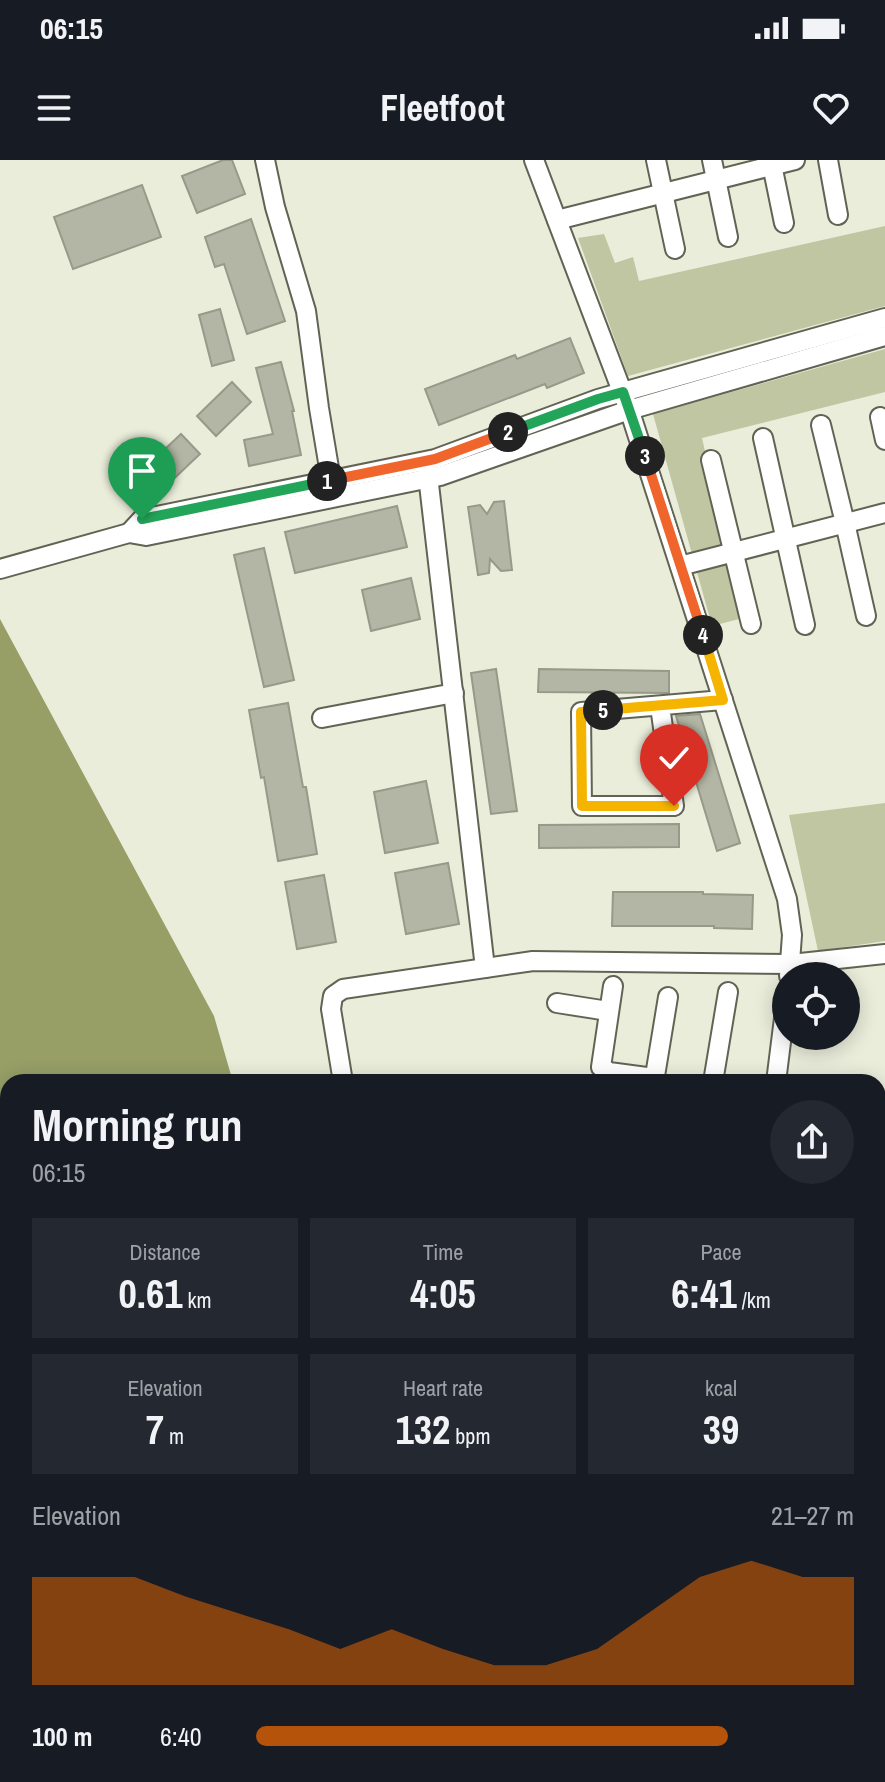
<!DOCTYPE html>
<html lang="en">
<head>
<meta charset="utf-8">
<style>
	:root { --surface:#171b24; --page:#242831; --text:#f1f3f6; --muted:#9ea1a6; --accent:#b45309 }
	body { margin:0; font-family:"Archivo Narrow",sans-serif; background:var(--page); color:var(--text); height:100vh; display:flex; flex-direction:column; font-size:30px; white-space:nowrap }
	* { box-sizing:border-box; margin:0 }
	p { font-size:26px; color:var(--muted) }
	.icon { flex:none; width:44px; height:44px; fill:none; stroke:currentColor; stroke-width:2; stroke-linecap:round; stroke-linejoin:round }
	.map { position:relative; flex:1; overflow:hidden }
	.details { position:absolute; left:0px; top:914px; width:886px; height:708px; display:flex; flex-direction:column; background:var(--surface); border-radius:24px 24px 0 0; box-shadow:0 4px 20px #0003 }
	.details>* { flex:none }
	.controls { position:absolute; left:772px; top:802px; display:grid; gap:16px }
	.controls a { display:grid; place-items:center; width:88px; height:88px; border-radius:50%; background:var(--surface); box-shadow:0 4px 20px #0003; font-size:40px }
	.pin { position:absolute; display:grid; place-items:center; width:68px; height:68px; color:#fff; margin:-82px -34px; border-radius:50% 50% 50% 0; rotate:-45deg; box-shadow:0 0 8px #0007 }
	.pin .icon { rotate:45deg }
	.km { position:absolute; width:40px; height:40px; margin:-20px; border-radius:50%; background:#222; color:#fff; font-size:22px; line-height:40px; text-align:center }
	.round { display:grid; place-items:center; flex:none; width:84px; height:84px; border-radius:42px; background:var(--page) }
	.headline { display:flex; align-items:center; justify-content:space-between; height:136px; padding:0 32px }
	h1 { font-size:44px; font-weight:700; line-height:60px }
	.metrics { display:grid; grid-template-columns:repeat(3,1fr); gap:12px; height:136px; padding:8px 32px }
	.metrics div { display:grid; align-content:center; border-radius:0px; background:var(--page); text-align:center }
	.metrics b { font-size:40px; font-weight:700 }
	.metrics small { font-size:22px; font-weight:400 }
	.metrics p { font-size:22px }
	.chart { height:224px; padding:16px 32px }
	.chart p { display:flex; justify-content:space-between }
	.chart svg { width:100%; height:144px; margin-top:8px; fill:var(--accent); opacity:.7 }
	ul { padding:0 32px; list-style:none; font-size:26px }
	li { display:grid; grid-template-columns:128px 96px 1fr; align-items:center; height:60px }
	li i { height:20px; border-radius:10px; background:var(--accent) }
	.status { display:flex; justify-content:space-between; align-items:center; height:56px; padding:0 40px; background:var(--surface); direction:ltr }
	.status svg { height:22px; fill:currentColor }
	header { display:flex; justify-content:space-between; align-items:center; height:104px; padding:0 32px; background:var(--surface); font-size:36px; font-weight:700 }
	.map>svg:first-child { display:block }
	.green { fill:#c0c6a2 }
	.water { fill:#979f67 }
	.building { fill:#b3b6a4; stroke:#979989; stroke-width:2 }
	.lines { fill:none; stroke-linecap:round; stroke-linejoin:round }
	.minor-casing { stroke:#616454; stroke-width:22 }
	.minor { stroke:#fff; stroke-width:18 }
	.split-1-casing { stroke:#fff; stroke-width:16 }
	.split-2-casing { stroke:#fff; stroke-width:16 }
	.split-3-casing { stroke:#fff; stroke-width:16 }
	.split-4-casing { stroke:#fff; stroke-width:16 }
	.split-5-casing { stroke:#fff; stroke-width:16 }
	.split-6-casing { stroke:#fff; stroke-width:16 }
	.split-1 { stroke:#22a559; stroke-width:10 }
	.split-2 { stroke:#f0652b; stroke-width:10 }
	.split-3 { stroke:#22a559; stroke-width:10 }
	.split-4 { stroke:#f0652b; stroke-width:10 }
	.split-5 { stroke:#f5b400; stroke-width:10 }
	.split-6 { stroke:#f5b400; stroke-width:10 }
</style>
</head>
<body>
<div class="status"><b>06:15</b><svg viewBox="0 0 49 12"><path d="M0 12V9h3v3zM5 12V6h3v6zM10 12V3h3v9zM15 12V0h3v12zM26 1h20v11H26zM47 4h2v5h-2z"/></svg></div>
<header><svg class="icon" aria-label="menu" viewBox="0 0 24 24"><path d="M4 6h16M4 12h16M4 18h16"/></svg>Fleetfoot<svg class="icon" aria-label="heart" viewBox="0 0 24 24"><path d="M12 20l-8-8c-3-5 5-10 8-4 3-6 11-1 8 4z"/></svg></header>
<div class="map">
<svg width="885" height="1622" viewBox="0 0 885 1622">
	<rect width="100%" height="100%" fill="#eaedda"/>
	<g class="green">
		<polygon points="885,66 885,146 628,216 578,78 604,74 615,103 633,97 639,121"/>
		<polygon points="885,189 885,232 702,278 743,458 712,466 653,254"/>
		<polygon points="885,643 885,781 818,791 789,655"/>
	</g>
	<polygon class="water" points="0,459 214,856 233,922 8,922 8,1614 455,1614 458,1622 0,1622"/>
	<g class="building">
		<polygon points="223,0 232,0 245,34 197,53 182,16"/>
		<polygon points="142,25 161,77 73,109 54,57"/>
		<polygon points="251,59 285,161 247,174 224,104 215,107 205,77"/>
		<polygon points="220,149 234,200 212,206 199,155"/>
		<polygon points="570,178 584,213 547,228 545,224 439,265 425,229 515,195 517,199"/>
		<polygon points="281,202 294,251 292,251 301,295 249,306 244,280 273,274 256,208"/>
		<polygon points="232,222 251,242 216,276 197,256"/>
		<polygon points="181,274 200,294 165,327 146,307"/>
		<polygon points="504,341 512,410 501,411 490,399 489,413 478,415 468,347 480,345 487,354 494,342"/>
		<polygon points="397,346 407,387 295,413 285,372"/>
		<polygon points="264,388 294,520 264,527 234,395"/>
		<polygon points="411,418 420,459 371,471 362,430"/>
		<polygon points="496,509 517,651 491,654 471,513"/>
		<polygon points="539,509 669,511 669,533 538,532"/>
		<polygon points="288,543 303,627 306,627 317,694 278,701 264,617 261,618 249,550"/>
		<polygon points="700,554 740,683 717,691 676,556"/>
		<polygon points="426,621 438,683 385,693 374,632"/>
		<polygon points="679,664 679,687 539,688 539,665"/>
		<polygon points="448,703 459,764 406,774 395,713"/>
		<polygon points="324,715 336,782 297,789 285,722"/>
		<polygon points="613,732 703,732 703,734 753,735 752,769 714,768 714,766 612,766"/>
	</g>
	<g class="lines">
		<defs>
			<g id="minor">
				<polyline points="265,0 275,47 306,151 319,248 331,320"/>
				<polyline points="534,0 631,255 787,739 792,775 789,816"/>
				<polyline points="656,0 675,89"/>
				<polyline points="712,0 728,77"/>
				<polyline points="771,0 784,63"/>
				<polyline points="828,0 838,55"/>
				<polyline points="557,60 795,0"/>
				<polyline points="880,257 885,280"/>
				<polyline points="821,265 845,363 866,456"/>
				<polyline points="763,278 805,465"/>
				<polyline points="711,300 751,464"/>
				<polyline points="427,307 485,808"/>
				<polyline points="129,373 142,359 435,299 598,239 885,158"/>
				<polyline points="680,406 885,353"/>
				<polyline points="0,409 129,373 146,376 440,316 629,250 885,176"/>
				<polyline points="660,546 674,646 582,646 581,552 723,540"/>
				<polyline points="322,558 454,533"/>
				<polyline points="613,826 601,907 609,912 654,918"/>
				<polyline points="557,843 608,851"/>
				<polyline points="343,922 331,849 333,836 343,829 533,801 791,804 885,794"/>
				<polyline points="654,922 668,837"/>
				<polyline points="713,922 728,832"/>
				<polyline points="776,922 786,842"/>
				<polyline points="878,978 885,978"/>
				<polyline points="878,1178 885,1178"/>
				<polyline points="878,1256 885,1257"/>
				<polyline points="878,1312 885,1312"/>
				<polyline points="878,1370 885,1370"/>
				<polyline points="878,1426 885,1426"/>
				<polyline points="878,1473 885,1474"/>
				<polyline points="878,1506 885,1505"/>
				<polyline points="878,1565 885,1564"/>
				<polyline points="564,1614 565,1622"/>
				<polyline points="724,1614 725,1622"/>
				<polyline points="603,1622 675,1614"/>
				<polyline points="859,1622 885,1619"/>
			</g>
		</defs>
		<use href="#minor" class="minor-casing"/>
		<use href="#minor" class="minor"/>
	</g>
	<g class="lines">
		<defs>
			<polyline id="split-1" points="142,359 327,321"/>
			<polyline id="split-2" points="327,321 435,299 508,272"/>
			<polyline id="split-3" points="508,272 598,239 623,232 645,296"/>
			<polyline id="split-4" points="645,296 703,475"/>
			<polyline id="split-5" points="603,550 723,540 703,475"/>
			<polyline id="split-6" points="603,550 581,552 582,646 674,646"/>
		</defs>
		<use href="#split-1" class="split-1-casing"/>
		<use href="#split-2" class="split-2-casing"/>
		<use href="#split-3" class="split-3-casing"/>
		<use href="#split-4" class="split-4-casing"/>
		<use href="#split-5" class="split-5-casing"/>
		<use href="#split-6" class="split-6-casing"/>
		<use href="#split-1" class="split-1"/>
		<use href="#split-2" class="split-2"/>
		<use href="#split-3" class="split-3"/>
		<use href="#split-4" class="split-4"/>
		<use href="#split-5" class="split-5"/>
		<use href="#split-6" class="split-6"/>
	</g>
</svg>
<div class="controls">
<a><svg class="icon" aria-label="locate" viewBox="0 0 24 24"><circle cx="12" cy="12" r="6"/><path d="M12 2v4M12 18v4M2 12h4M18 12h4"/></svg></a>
</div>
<div class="pin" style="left:142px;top:359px;background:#1e9e55"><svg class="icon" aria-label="arrive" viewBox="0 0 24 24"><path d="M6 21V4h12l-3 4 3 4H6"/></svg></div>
<div class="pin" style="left:674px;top:646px;background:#d93025"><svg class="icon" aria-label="check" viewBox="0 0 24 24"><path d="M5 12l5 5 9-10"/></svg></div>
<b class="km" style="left:327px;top:321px">1</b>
<b class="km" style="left:508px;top:272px">2</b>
<b class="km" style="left:645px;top:296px">3</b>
<b class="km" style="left:703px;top:475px">4</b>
<b class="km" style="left:603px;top:550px">5</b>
<section class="details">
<div class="headline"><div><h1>Morning run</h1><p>06:15</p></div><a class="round"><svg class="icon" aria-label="share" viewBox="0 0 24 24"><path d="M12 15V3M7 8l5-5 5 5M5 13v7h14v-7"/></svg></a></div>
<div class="metrics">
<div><p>Distance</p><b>0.61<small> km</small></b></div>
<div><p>Time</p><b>4:05</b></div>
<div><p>Pace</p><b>6:41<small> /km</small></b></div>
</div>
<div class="metrics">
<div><p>Elevation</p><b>7<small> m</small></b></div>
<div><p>Heart rate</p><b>132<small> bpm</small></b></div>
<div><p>kcal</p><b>39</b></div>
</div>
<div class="chart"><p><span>Elevation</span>21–27 m</p>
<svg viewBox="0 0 160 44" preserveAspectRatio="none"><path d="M0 44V11L10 11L20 11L30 17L40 22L50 27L60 33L70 27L80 33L90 38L100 38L110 33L120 22L130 11L140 6L150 11L160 11V44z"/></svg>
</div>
<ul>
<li><b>100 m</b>6:40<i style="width:79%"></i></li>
</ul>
</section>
</div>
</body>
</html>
